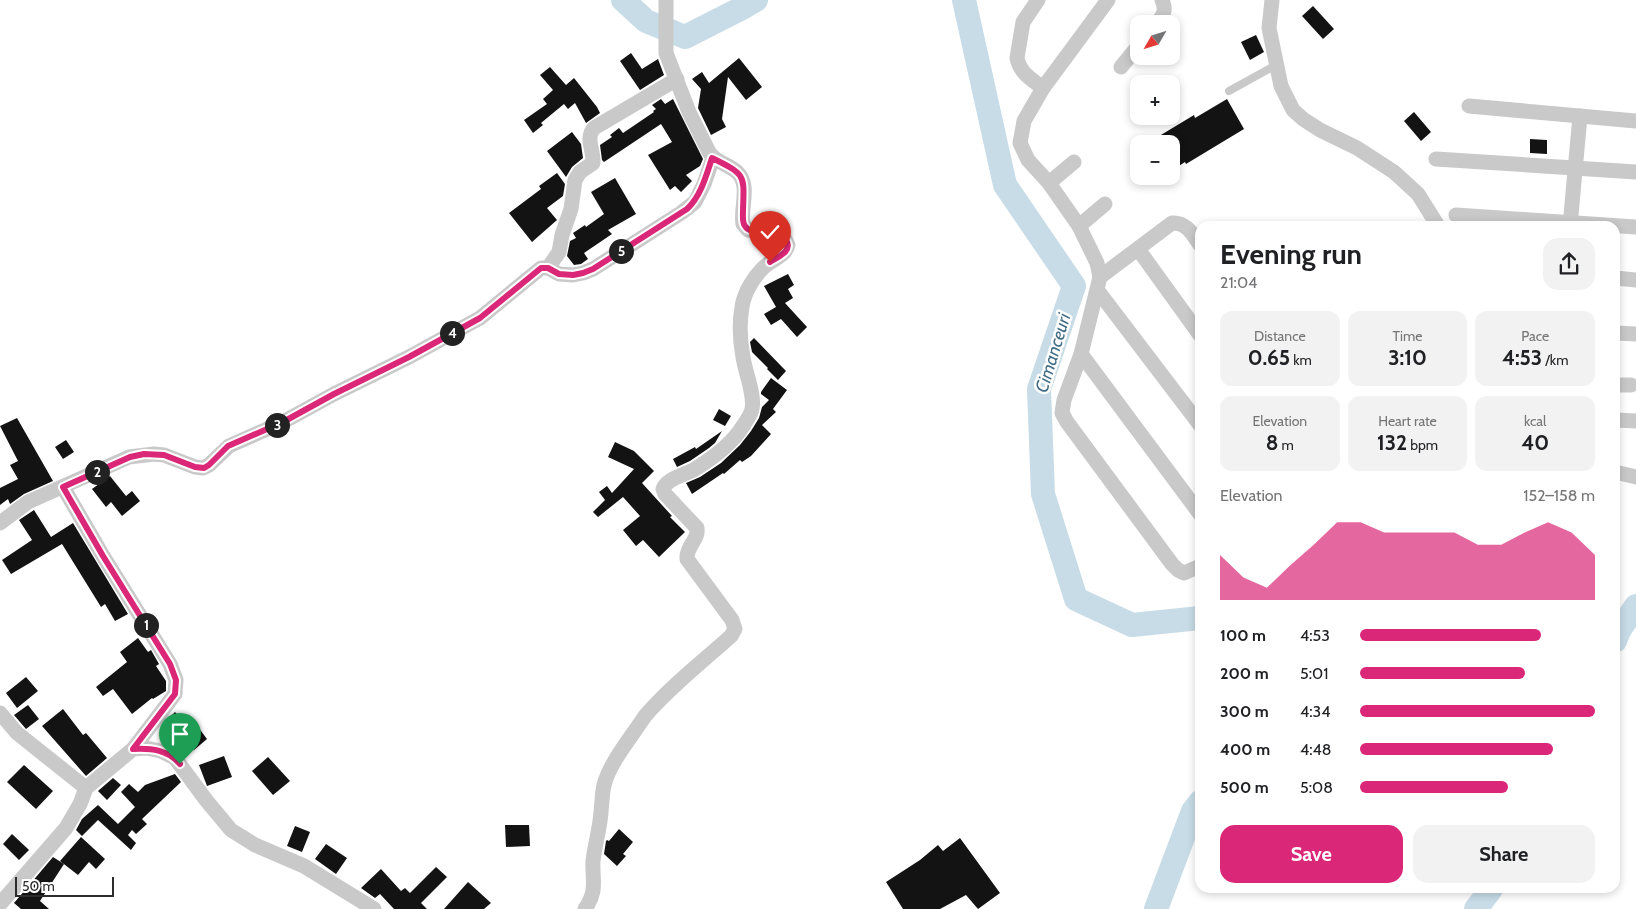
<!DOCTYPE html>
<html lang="en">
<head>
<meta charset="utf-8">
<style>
	:root { --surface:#fff; --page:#f2f2f2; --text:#202124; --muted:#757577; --accent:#db2777 }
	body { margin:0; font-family:Cabin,sans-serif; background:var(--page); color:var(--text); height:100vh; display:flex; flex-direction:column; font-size:19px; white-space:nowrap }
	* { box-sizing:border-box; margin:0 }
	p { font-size:16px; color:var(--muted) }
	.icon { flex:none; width:28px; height:28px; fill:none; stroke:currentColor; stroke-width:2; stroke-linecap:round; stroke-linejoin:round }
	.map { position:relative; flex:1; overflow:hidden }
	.side { position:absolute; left:1195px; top:221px; width:425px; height:672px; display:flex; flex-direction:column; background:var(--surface); border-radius:15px; box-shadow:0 2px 8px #0003 }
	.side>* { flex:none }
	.needle { width:32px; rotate:231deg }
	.fabs { position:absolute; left:1130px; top:15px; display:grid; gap:10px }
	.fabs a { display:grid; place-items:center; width:50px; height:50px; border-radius:10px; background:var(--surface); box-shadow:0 2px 8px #0003; font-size:25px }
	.scale { position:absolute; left:15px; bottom:12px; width:99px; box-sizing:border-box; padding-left:5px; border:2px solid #2c2c2c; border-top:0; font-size:14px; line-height:18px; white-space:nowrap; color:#2c2c2c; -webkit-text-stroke:4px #fff; paint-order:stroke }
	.pin { position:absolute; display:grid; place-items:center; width:42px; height:42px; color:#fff; margin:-51px -21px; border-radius:50% 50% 50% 0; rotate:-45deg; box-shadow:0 0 5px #0007 }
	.pin .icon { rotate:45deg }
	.km { position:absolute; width:25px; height:25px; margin:-12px; border-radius:50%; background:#222; color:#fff; font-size:14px; line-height:25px; text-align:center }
	.round { display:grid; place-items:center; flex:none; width:52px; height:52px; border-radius:15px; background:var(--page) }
	.head { display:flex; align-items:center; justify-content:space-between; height:85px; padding:0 25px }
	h1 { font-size:28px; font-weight:800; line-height:38px }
	.stats { display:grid; grid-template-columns:repeat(3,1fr); gap:8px; height:85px; padding:5px 25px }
	.stats div { display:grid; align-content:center; border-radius:12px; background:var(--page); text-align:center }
	.stats b { font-size:21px; font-weight:800 }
	.stats small { font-size:14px; font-weight:400 }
	.stats p { font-size:14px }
	.chart { height:140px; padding:10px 25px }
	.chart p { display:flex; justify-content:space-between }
	.chart svg { width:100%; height:90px; margin-top:5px; fill:var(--accent); opacity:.7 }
	.button { display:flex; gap:10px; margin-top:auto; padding:10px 25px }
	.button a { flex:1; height:58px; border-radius:15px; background:var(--accent); color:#fff; font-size:20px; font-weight:800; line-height:58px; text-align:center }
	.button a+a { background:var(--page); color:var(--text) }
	ul { padding:0 25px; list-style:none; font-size:16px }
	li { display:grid; grid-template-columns:80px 60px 1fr; align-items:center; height:38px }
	li i { height:12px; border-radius:6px; background:var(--accent) }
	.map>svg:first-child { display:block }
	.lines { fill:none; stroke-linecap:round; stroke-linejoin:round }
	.river { stroke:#c7dce7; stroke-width:24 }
	.building { fill:#131313 }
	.lane { stroke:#c9c9c9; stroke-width:8 }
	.street { stroke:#c9c9c9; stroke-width:15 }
	.route-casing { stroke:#fff; stroke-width:10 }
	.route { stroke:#db2777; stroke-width:6 }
	.labels { text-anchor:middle; stroke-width:5; stroke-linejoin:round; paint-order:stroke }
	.water-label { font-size:18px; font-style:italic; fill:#426d86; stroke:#fff }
</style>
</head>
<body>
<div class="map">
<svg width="1636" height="909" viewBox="0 0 1636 909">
	<rect width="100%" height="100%" fill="#fff"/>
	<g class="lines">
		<g class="river">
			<polyline points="623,0 646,21 685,37 744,7 756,0"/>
			<polyline points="964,0 1005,185 1074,286 1039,389 1043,494 1076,599 1132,625 1200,618"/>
			<polyline points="1615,641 1620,629 1636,606"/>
			<polyline points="1156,909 1193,811 1200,802"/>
			<polyline points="1476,909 1491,889"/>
		</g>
	</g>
	<g class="building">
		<polygon points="1313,6 1334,29 1323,39 1302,16"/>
		<polygon points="1256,35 1264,52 1250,60 1241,42"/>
		<polygon points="631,53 642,69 658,59 664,75 640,90 620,61"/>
		<polygon points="739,58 762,87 746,100 728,77 722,119 726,127 711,135 698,108 701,89 692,79 702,72 709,83"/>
		<polygon points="550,67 566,85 574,78 597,107 600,113 586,123 575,103 568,109 564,104 541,123 543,125 533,133 524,120 547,104 543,99 553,90 540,75"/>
		<polygon points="661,99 665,104 673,99 703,159 700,166 686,175 692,181 681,192 675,186 670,190 648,155 672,142 661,124 604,162 602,160 600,145 612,137 610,135 619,128 623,133 654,112 653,111 656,109 652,105"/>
		<polygon points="1227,99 1244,129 1186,164 1185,162 1171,171 1171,144 1146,144 1194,115 1195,118"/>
		<polygon points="1414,112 1431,132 1421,141 1404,121"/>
		<polygon points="572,132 581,144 583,158 572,167 566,177 547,151"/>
		<polygon points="1530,139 1547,140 1547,154 1530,153"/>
		<polygon points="557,173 565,184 563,196 547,208 557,220 532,242 509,213 541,189 539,186"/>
		<polygon points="615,178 636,214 608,230 612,234 584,253 588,259 581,264 574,265 567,256 570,241 576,238 573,233 585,225 586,227 604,214 591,192"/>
		<polygon points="788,274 794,285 788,289 793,298 785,303 807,327 797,337 781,319 771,325 764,314 776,307 764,286"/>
		<polygon points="754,338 786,371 778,380 767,369 768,368 752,352 750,342"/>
		<polygon points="771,378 787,390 773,409 776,412 762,425 771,434 751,456 742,462 740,460 724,474 723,473 692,494 686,483 700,477 721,463 740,445 751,431 759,418 762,407 769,400 761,394 761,392"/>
		<polygon points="719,409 731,416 725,426 713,420"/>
		<polygon points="17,418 53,481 24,494 10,504 8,499 0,505 0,488 18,479 10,465 18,461 0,426"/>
		<polygon points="722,431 715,443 709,448 690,461 677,467 673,459 695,447 696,449"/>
		<polygon points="66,440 74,452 63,459 55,447"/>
		<polygon points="615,442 634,451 654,471 642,483 672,516 670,517 685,532 659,557 643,540 636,546 623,530 640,516 623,497 598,517 593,512 605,500 599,492 607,486 612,493 634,469 608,457"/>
		<polygon points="110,476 126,496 132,491 140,501 122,516 111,502 106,507 92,489"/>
		<polygon points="34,510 51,537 73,523 128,614 115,621 105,604 101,607 62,544 11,574 2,560 32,540 19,520"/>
		<polygon points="138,638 148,652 151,650 159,664 156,666 166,681 166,691 153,699 152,698 132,714 113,689 103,696 96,687 127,662 120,652"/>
		<polygon points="26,677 38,691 17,708 6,693"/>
		<polygon points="28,705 39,719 26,729 14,715"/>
		<polygon points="63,709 83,735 86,733 107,758 86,776 42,726"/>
		<polygon points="175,712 183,721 189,715 207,739 194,750 183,736 180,739 171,730 168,733 162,726"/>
		<polygon points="224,756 232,777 207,786 199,765"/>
		<polygon points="268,757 290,781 273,795 252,771"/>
		<polygon points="24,765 53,791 36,809 7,782"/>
		<polygon points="175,774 181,782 142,819 147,824 136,834 132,830 128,835 136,843 131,850 98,820 82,836 76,830 82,819 98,805 118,824 135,807 121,792 129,784 138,792 145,785"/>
		<polygon points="113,778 121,785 107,800 98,791"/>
		<polygon points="505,825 529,825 530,846 506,847"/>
		<polygon points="295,826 310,832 302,852 287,846"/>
		<polygon points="619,829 633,842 623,854 626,856 617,866 604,854 606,841 607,840 609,841"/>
		<polygon points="12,834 29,850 19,860 3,844"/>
		<polygon points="81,837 105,859 96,869 89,862 78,875 60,861"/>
		<polygon points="960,838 1000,893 978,909 966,895 940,909 903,909 886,882 920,860 938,845 943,851"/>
		<polygon points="326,844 347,858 336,874 315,859"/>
		<polygon points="53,857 64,864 40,901 49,909 21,909 14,903"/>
		<polygon points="436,867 447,877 421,903 427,909 394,909 380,894 375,898 361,888 381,869 401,891 405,888 410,893"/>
		<polygon points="468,882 491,903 484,909 444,909"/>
	</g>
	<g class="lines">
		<polyline class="lane" points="1229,91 1278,64"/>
		<g class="street">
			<path d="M1038,0l-15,22 -6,36c3,15 14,21 26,30"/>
			<polyline points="1108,0 1043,88 1024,121 1020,143 1028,160 1049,183 1079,226 1097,263 1100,277 1081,354 1064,400 1062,413 1067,422 1172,564 1178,570 1184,573 1200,566"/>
			<polyline points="1272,0 1269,28 1281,86 1293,110 1303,119 1320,130 1357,148 1394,172 1418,194 1438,226"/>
			<path d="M1156,24c7,-8 11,-13 6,-24"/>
			<polyline points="1121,67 1139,45"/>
			<polyline points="1469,106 1636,121"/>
			<polyline points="1436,159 1636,172"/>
			<polyline points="1049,183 1074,162"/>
			<polyline points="1456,215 1636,227"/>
			<polyline points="1079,226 1105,204"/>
			<polyline points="1570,226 1580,116"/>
			<polyline points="1138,249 1200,335"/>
			<path d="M548,268l11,-16 3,-17 9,-26 4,-29 5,-8 13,-9c1,-12 -8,-25 1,-35l83,-49"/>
			<path d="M1100,277l72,-54c15,-1 21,12 28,22"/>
			<polyline points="1615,278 1636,280"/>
			<polyline points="1098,291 1200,425"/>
			<polyline points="1615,333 1636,334"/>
			<polyline points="1081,354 1200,514"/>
			<polyline points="1615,385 1631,385"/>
			<polyline points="1615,420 1636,421"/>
			<polyline points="1615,472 1636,477"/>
			<polyline points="63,487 103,556 170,664 176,680 175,694 133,749"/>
			<polyline points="0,523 28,502 129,457 154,454 164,455 195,467 203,468 209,465 229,446 283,422 334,394 409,357 480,318 541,268 548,268 559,274 573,275 583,273 593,269 681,213 695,202 704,184 713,158"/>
			<polyline points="0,713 17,733 86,788"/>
			<polyline points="0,904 66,828 80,804 86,788 133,749 146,748 161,751 175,758 206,800 231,830 255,845 304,866 374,909"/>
			<path d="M585,909c13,-19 7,-28 8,-48 2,-17 7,-33 8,-49 1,-9 1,-18 3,-27 6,-23 28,-49 41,-69 26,-30 57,-54 86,-80l4,-7 -3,-9 -45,-61c-1,-13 12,-19 10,-31l-32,-34 -2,-5c4,-11 22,-14 32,-20 18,-11 37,-25 48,-43 3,-5 8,-11 9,-17 3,-15 -7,-37 -9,-52 -3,-16 -4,-33 -1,-50 2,-14 11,-29 21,-39 8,-8 23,-12 25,-23 -7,-18 -24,-13 -40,-15l-5,-6c-3,-16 8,-39 -6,-52 -9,-8 -22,-10 -28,-20l-20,-40 -23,-59v-53"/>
		</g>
	</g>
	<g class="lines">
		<defs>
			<path id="route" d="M180,764c-12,-14 -28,-16 -47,-15l42,-55 1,-14 -6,-16 -67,-108 -40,-69 67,-30 14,-3 20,1 31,12 9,1 5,-3 19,-19 55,-24 51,-28 75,-37 71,-39 61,-50h7l11,6 14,1 10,-2 10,-4 94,-60c14,-13 19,-33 25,-51 35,17 32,17 31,53 0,5 -1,11 2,15 7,12 31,-3 41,14 7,11 -8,17 -16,22"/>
		</defs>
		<use href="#route" class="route-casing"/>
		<use href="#route" class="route"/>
	</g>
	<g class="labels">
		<g class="water-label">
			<text transform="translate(1053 353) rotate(-73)" y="6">Cimanceuri</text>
		</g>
	</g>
</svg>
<div class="fabs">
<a><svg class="needle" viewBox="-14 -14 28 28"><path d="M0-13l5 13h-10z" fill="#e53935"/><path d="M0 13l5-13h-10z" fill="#757577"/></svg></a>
<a>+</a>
<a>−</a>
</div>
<div class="scale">50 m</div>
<div class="pin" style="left:180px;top:764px;background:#1e9e55"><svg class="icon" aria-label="arrive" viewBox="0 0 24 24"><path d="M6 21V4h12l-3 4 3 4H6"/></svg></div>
<div class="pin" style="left:770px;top:262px;background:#d93025"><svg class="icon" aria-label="check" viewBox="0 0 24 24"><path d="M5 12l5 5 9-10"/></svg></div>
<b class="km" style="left:146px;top:625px">1</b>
<b class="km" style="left:97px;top:472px">2</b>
<b class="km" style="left:277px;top:425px">3</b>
<b class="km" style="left:452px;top:333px">4</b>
<b class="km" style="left:621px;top:251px">5</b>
<section class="side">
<div class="head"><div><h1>Evening run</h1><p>21:04</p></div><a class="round"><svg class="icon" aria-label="share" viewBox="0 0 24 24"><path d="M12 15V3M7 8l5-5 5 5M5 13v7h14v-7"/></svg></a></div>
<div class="stats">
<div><p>Distance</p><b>0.65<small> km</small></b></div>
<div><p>Time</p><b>3:10</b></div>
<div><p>Pace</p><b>4:53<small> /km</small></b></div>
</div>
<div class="stats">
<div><p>Elevation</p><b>8<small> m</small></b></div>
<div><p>Heart rate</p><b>132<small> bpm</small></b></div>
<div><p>kcal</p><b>40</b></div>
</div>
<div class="chart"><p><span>Elevation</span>152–158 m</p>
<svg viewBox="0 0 160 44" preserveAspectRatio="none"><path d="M0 44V22L10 33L20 38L30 27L40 17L50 6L60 6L70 11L80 11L90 11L100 11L110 17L120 17L130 11L140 6L150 11L160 22V44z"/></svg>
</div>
<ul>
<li><b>100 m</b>4:53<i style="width:77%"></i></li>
<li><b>200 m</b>5:01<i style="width:70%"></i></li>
<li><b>300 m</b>4:34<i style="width:100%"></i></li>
<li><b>400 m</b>4:48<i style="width:82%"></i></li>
<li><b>500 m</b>5:08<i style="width:63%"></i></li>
</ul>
<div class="button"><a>Save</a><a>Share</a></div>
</section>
</div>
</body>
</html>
